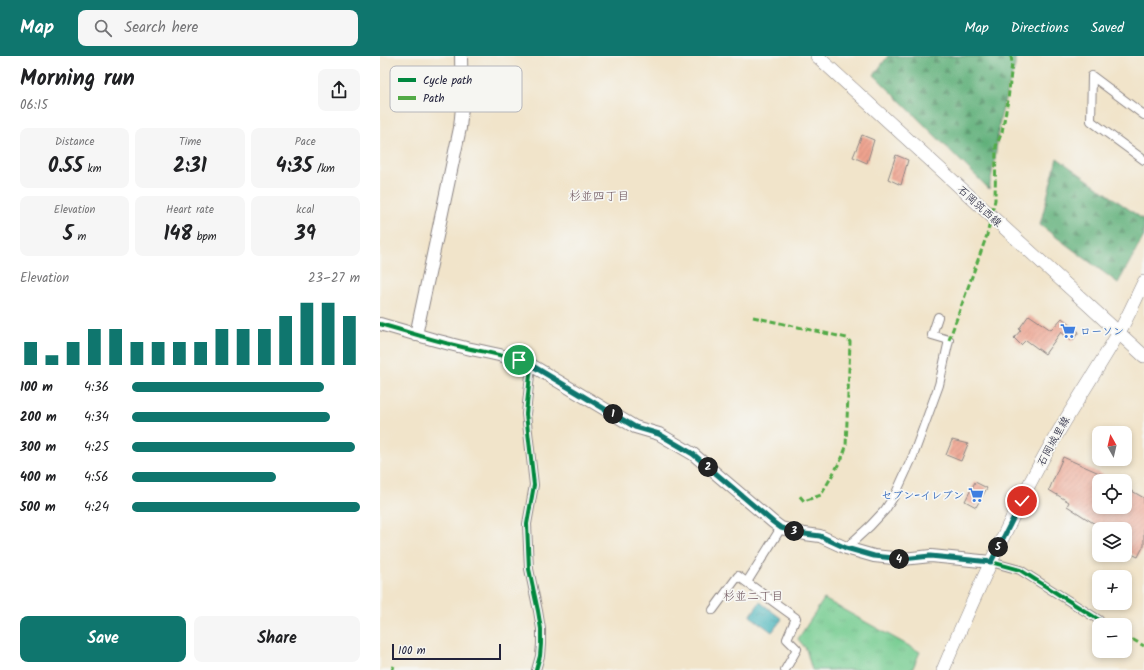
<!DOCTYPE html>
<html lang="en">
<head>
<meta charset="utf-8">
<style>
	:root { --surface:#fff; --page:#f6f6f6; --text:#202124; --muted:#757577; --accent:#0f766e }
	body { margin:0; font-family:Kalam,"Klee One",sans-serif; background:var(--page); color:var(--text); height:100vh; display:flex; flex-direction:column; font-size:15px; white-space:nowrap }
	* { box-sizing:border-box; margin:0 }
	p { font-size:13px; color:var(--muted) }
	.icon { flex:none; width:22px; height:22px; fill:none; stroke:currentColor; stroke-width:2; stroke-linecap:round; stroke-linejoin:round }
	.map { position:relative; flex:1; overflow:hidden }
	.drawer { display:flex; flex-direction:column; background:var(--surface); width:380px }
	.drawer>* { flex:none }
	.needle { width:26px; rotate:352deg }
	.fabs { position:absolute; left:712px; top:370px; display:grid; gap:8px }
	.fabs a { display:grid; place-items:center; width:40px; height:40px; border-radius:8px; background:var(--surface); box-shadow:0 2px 6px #0003; font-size:20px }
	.scale { position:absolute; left:12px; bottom:10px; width:109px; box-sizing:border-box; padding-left:4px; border:2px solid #22223b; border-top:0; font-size:11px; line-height:14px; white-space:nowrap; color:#22223b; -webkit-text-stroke:3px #f6f6f2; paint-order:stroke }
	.pin { position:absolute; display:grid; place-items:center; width:34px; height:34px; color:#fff; margin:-17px; border:2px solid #fff; border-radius:50%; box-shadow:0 1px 4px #0007 }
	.km { position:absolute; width:20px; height:20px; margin:-10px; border-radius:50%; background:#222; color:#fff; font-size:11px; line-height:20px; text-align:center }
	.round { display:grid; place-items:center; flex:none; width:42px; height:42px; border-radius:8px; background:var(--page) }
	.head { display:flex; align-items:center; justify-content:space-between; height:68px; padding:0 20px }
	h1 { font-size:22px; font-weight:800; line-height:30px }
	.stats { display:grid; grid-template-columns:repeat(3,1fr); gap:6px; height:68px; padding:4px 20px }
	.stats div { display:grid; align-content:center; border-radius:8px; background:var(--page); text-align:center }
	.stats b { font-size:20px; font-weight:800 }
	.stats small { font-size:11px; font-weight:400 }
	.stats p { font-size:11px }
	.chart { height:112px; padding:8px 20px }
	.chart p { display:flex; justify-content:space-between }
	.chart svg { width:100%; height:72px; margin-top:4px; stroke:var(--accent); stroke-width:6 }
	.button { display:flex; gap:8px; margin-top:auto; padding:8px 20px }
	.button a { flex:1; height:46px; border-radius:8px; background:var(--accent); color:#fff; font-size:16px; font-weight:800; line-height:46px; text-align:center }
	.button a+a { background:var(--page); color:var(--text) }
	ul { padding:0 20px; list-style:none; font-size:13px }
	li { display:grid; grid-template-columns:64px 48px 1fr; align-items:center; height:30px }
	li i { height:10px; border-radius:5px; background:var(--accent) }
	header { display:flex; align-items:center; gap:24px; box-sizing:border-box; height:56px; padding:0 20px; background:var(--accent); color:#fff }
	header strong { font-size:19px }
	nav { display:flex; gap:22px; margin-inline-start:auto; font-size:14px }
	.search { width:280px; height:36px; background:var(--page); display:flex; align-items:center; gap:10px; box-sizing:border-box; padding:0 14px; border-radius:8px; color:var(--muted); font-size:15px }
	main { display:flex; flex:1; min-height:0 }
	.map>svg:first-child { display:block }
	.grass { fill:url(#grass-tufts); stroke:#4c7766 }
	.forest { fill:url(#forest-firs); stroke:#41695a }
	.water { fill:url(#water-ripples); stroke:#326a7a }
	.building { fill:url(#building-hatch) }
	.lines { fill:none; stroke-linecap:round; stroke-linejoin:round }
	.street-casing { stroke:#8a8382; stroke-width:10 }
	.secondary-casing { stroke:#8a8382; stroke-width:14 }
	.primary-casing { stroke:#8a8382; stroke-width:14 }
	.street { stroke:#fff; stroke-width:8 }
	.secondary { stroke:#fff; stroke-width:12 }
	.primary { stroke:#fff; stroke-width:13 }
	.quiet { stroke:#53aa46; stroke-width:3; stroke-dasharray:6 3; stroke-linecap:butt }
	.cycleway-casing { stroke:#f6f6f2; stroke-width:6 }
	.cycleway { stroke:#00873e; stroke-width:4 }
	.route-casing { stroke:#fff; stroke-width:8 }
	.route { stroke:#0f766e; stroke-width:5 }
	.labels { text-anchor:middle; stroke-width:3.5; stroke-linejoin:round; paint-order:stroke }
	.street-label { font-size:11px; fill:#22223b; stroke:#f6f6f2 }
	.shop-label { font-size:11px; font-weight:bold; fill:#366cbe; stroke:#f6f6f2; text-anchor:start }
	.neighbourhood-label { font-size:12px; fill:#694f58; stroke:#f6f6f2 }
	.key { fill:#f6f6f2; stroke:#b6b6bb; stroke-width:1 }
	.key-label { font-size:11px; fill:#22223b }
</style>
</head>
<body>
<header>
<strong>Map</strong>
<div class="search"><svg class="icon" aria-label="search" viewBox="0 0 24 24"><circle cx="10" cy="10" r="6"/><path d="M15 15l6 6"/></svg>Search here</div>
<nav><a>Map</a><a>Directions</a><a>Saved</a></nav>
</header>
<main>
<section class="drawer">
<div class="head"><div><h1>Morning run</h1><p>06:15</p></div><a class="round"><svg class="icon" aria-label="share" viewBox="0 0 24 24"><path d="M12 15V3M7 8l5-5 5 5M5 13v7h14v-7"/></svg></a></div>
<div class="stats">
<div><p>Distance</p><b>0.55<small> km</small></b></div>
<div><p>Time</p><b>2:31</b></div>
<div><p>Pace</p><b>4:35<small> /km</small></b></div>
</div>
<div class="stats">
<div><p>Elevation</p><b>5<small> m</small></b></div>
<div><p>Heart rate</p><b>148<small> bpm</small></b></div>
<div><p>kcal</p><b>39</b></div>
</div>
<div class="chart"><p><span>Elevation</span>23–27 m</p>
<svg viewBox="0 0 160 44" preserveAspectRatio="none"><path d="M5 44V30M15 44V38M25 44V30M35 44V22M45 44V22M55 44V30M65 44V30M75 44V30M85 44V30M95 44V22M105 44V22M115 44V22M125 44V14M135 44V6M145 44V6M155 44V14"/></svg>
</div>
<ul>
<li><b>100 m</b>4:36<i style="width:84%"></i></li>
<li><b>200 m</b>4:34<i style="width:87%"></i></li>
<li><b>300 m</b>4:25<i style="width:98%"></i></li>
<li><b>400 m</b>4:56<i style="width:63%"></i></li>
<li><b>500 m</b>4:24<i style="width:100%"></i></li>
</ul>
<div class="button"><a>Save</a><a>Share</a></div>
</section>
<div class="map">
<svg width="764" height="614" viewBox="0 0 764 614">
	<defs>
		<pattern id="grass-tufts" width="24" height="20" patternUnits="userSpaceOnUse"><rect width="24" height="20" fill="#75cc90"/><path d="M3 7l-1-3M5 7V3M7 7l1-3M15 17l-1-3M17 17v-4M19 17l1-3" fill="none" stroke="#65af7d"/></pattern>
		<pattern id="forest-firs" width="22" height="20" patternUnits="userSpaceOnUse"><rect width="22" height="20" fill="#60b07a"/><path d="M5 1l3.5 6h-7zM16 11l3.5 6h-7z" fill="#4f8f65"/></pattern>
		<pattern id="water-ripples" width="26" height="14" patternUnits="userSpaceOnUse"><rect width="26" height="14" fill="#41b1b8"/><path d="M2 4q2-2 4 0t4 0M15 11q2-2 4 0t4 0" fill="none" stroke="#369097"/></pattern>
		<pattern id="building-hatch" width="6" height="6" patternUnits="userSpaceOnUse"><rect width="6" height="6" fill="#eda28e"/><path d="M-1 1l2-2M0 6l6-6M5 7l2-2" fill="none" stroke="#cb8b7b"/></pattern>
	</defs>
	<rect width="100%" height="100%" fill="#f6f6f2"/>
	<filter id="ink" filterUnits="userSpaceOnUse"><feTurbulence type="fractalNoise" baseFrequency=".025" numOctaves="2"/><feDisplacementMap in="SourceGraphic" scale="8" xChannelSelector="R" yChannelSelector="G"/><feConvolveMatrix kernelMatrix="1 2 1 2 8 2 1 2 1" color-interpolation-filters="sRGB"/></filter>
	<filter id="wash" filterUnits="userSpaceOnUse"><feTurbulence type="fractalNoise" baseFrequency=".012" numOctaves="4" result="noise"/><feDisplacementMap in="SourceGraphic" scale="16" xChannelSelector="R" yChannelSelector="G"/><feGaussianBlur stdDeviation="0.9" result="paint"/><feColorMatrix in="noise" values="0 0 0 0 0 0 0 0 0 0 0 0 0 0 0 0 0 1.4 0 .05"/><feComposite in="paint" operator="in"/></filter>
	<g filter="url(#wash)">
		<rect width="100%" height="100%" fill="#f1e4ca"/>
		<polygon class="grass" points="444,543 540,596 532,614 432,614 426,593 418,583"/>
		<g class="forest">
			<polygon points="508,0 635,0 635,10 627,35 619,69 615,103 609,133 494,19"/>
			<polygon points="677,102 764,164 764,180 738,227 660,169"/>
		</g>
		<polygon class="water" points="380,546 402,563 392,576 370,560"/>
		<g id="blocks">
			<g class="building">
				<polygon points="482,79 494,84 487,107 473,101"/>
				<polygon points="516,99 528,104 521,129 508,123"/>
				<polygon points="649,259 671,274 682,262 699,276 692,285 681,276 665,298 646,284 641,289 634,282 641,274 639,273"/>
				<polygon points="572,384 588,388 581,405 566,399"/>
				<polygon points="683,401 737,425 719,425 719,451 745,451 745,431 764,442 764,489 758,501 745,495 745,473 716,473 718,470 687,450 689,446 669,434"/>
				<polygon points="595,426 607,432 596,451 585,445"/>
			</g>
		</g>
	</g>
	<g filter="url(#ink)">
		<use href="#blocks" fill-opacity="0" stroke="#8a8382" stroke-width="1"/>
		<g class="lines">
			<defs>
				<g id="street">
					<polyline points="764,59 712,20 711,65 764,104"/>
					<polyline points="151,309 146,358 154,429 147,468 149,513 158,555 161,573 161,588 160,600 156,614"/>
					<polyline points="466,492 490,470 505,454 516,437 533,400 559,329 569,284 552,279 558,261"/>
					<polyline points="611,506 640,514 719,564"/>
					<polyline points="367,526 401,472"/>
					<polyline points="333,554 358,520 416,562 407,583 417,593 405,614"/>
				</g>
				<g id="secondary">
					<path d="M0,268c25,7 49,15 74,21 26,7 52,9 77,20l104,62 24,7 34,20 80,68 8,6 24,6 15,2 26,12 28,8 29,3 28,-3 60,6"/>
					<polyline points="36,279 80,72 82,51 81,0"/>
				</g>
				<g id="primary">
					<polyline points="437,0 764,300"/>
					<path d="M563,614c30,-71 62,-141 98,-208 24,-44 52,-85 77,-128 10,-17 17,-34 26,-52"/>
				</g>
			</defs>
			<use href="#street" class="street-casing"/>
			<use href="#secondary" class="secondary-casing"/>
			<use href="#primary" class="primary-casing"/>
			<use href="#street" class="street"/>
			<use href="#secondary" class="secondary"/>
			<use href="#primary" class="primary"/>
			<g class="quiet">
				<polyline points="373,261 467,282 470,286 466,391 462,402 441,439 424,445 418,438"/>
				<polyline points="569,284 607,179 615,144 616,90 622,76 628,44 632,7 631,0"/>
				<polyline points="745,579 764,590"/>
				<polyline points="12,614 14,610"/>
			</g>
			<defs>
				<g id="cycleway">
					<path d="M0,268c25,7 49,15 74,21 26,7 52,9 77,20l104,62 24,7 34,20 80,68 8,6 24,6 15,2 26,12 28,8 29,3 28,-3 60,6 29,8 79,50"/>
					<polyline points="151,309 146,358 154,429 147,468 149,513 158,555 161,573 161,588 160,600 156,614"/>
				</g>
			</defs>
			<use href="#cycleway" class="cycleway-casing"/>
			<use href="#cycleway" class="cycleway"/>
		</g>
	</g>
	<g class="lines" filter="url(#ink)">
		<defs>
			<polyline id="route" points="139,304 151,309 255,371 279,378 313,398 393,466 401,472 425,478 440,480 466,492 494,500 523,503 550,500 611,506 642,445"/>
		</defs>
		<use href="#route" class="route-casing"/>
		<use href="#route" class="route"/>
	</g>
	<defs>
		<symbol id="supermarket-bare" viewBox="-9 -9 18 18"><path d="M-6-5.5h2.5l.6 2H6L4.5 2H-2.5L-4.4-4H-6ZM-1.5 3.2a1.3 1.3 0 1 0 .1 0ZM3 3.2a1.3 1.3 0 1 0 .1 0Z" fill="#3f7fe0" stroke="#f6f6f2" stroke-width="2.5" paint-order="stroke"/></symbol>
	</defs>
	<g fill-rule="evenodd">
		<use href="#supermarket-bare" x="677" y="264" width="22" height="22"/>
		<use href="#supermarket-bare" x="585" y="428" width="22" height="22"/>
	</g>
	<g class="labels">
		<g class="street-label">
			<text transform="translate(600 150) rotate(42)" y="4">石岡筑西線</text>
			<text transform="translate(673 385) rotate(-61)" y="4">石岡城里線</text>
		</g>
		<g class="shop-label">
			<text x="700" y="279">ローソン</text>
			<text x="584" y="443" text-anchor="end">セブン-イレブン</text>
		</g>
		<g class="neighbourhood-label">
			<text x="219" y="144">杉並四丁目</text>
			<text x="373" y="544">杉並二丁目</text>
		</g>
	</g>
	<rect x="10" y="10" width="132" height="46" rx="6" class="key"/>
	<rect x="18" y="22" width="18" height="4" fill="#00873e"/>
	<rect x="18" y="40" width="18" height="4" fill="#53aa46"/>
	<g class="key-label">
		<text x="43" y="28">Cycle path</text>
		<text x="43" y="46">Path</text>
	</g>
</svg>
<div class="fabs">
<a><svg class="needle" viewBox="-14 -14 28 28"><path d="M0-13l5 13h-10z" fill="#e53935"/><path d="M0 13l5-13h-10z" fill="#757577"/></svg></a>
<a><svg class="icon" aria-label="locate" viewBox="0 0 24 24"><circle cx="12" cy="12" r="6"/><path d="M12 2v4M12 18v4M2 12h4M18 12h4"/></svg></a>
<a><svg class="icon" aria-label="layers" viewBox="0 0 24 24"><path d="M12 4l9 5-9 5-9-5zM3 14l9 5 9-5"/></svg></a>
<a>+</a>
<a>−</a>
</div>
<div class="scale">100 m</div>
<div class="pin" style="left:139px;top:304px;background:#1e9e55"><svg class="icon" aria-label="arrive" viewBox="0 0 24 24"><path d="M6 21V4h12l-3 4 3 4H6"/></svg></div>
<div class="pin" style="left:642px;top:445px;background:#d93025"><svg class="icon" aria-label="check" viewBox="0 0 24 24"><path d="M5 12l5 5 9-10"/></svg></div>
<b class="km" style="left:233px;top:358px">1</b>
<b class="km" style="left:328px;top:411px">2</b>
<b class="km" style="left:414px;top:475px">3</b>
<b class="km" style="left:519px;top:503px">4</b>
<b class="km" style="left:618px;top:491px">5</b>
</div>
</main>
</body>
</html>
